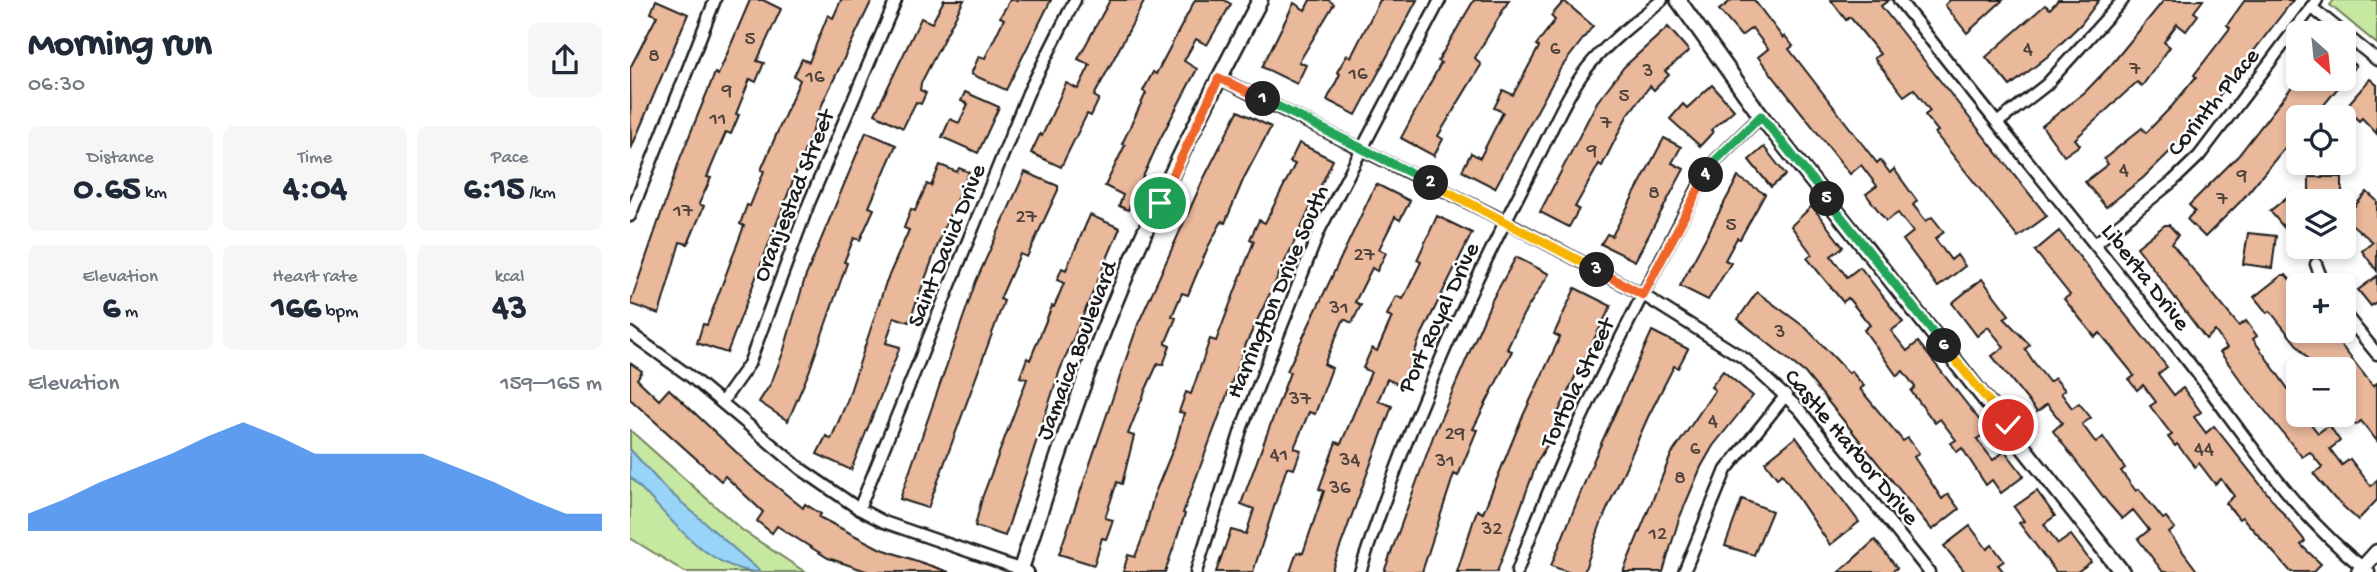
<!DOCTYPE html>
<html lang="en">
<head>
<meta charset="utf-8">
<style>
	:root { --surface:#fff; --page:#f6f6f7; --text:#1f2937; --muted:#747a83; --accent:#1a73e8 }
	body { margin:0; font-family:"Gochi Hand",sans-serif; background:var(--page); color:var(--text); height:100vh; display:flex; flex-direction:column; font-size:26px; white-space:nowrap }
	* { box-sizing:border-box; margin:0 }
	p { font-size:23px; color:var(--muted) }
	.icon { flex:none; width:38px; height:38px; fill:none; stroke:currentColor; stroke-width:2; stroke-linecap:round; stroke-linejoin:round }
	.map { position:relative; flex:1; overflow:hidden }
	.side { display:flex; flex-direction:column; background:var(--surface); width:630px }
	.side>* { flex:none }
	.needle { width:46px; rotate:153deg }
	.fabs { position:absolute; left:1656px; top:21px; display:grid; gap:14px }
	.fabs a { display:grid; place-items:center; width:70px; height:70px; border-radius:10px; background:var(--surface); box-shadow:0 4px 10px #0003; font-size:35px }
	.pin { position:absolute; display:grid; place-items:center; width:60px; height:60px; color:#fff; margin:-30px; border:4px solid #fff; border-radius:50%; box-shadow:0 2px 7px #0007 }
	.km { position:absolute; width:35px; height:35px; margin:-18px; border-radius:50%; background:#222; color:#fff; font-size:19px; line-height:35px; text-align:center }
	.round { display:grid; place-items:center; flex:none; width:74px; height:74px; border-radius:10px; background:var(--page) }
	.headline { display:flex; align-items:center; justify-content:space-between; height:119px; padding:0 28px }
	h1 { font-size:38px; font-weight:800; line-height:52px }
	.metrics { display:grid; grid-template-columns:repeat(3,1fr); gap:10px; height:119px; padding:7px 28px }
	.metrics div { display:grid; align-content:center; border-radius:10px; background:var(--page); text-align:center }
	.metrics b { font-size:35px; font-weight:800 }
	.metrics small { font-size:19px; font-weight:400 }
	.metrics p { font-size:19px }
	.chart { height:196px; padding:14px 28px }
	.chart p { display:flex; justify-content:space-between }
	.chart svg { width:100%; height:126px; margin-top:7px; fill:var(--accent); opacity:.7 }
	main { display:flex; flex:1; min-height:0 }
	.map>svg:first-child { display:block }
	.green { fill:#c7e8a0; stroke:#72825e; stroke-width:2 }
	.water { fill:#97d4f8; stroke:#668aa0; stroke-width:2 }
	.building { fill:#eab89b; stroke:#1c1c1c; stroke-width:2 }
	.lines { fill:none; stroke-linecap:round; stroke-linejoin:round }
	.street-casing { stroke:#1c1c1c; stroke-width:15 }
	.secondary-casing { stroke:#1c1c1c; stroke-width:19 }
	.street { stroke:#fff; stroke-width:10 }
	.secondary { stroke:#fff; stroke-width:14 }
	.split-1-casing { stroke:#fff; stroke-width:14 }
	.split-2-casing { stroke:#fff; stroke-width:14 }
	.split-3-casing { stroke:#fff; stroke-width:14 }
	.split-4-casing { stroke:#fff; stroke-width:14 }
	.split-5-casing { stroke:#fff; stroke-width:14 }
	.split-6-casing { stroke:#fff; stroke-width:14 }
	.split-7-casing { stroke:#fff; stroke-width:14 }
	.split-1 { stroke:#f0652b; stroke-width:9 }
	.split-2 { stroke:#22a559; stroke-width:9 }
	.split-3 { stroke:#f5b400; stroke-width:9 }
	.split-4 { stroke:#f0652b; stroke-width:9 }
	.split-5 { stroke:#22a559; stroke-width:9 }
	.split-6 { stroke:#22a559; stroke-width:9 }
	.split-7 { stroke:#f5b400; stroke-width:9 }
	.labels { text-anchor:middle; stroke-width:5; stroke-linejoin:round; paint-order:stroke }
	.number-label { font-size:21px; fill:#50433c }
	.street-label { font-size:24px; fill:#1c1c1c; stroke:#fff }
</style>
</head>
<body>
<main>
<section class="side">
<div class="headline"><div><h1>Morning run</h1><p>06:30</p></div><a class="round"><svg class="icon" aria-label="share" viewBox="0 0 24 24"><path d="M12 15V3M7 8l5-5 5 5M5 13v7h14v-7"/></svg></a></div>
<div class="metrics">
<div><p>Distance</p><b>0.65<small> km</small></b></div>
<div><p>Time</p><b>4:04</b></div>
<div><p>Pace</p><b>6:15<small> /km</small></b></div>
</div>
<div class="metrics">
<div><p>Elevation</p><b>6<small> m</small></b></div>
<div><p>Heart rate</p><b>166<small> bpm</small></b></div>
<div><p>kcal</p><b>43</b></div>
</div>
<div class="chart"><p><span>Elevation</span>159–165 m</p>
<svg viewBox="0 0 160 44" preserveAspectRatio="none"><path d="M0 44V38L10 33L20 27L30 22L40 17L50 11L60 6L70 11L80 17L90 17L100 17L110 17L120 22L130 27L140 33L150 38L160 38V44z"/></svg>
</div>
</section>
<div class="map">
<svg width="1747" height="572" viewBox="0 0 1747 572">
	<rect width="100%" height="100%" fill="#fff"/>
	<filter id="ink" filterUnits="userSpaceOnUse"><feTurbulence type="fractalNoise" baseFrequency=".0143" numOctaves="2"/><feDisplacementMap in="SourceGraphic" scale="14" xChannelSelector="R" yChannelSelector="G"/><feConvolveMatrix kernelMatrix="1 2 1 2 8 2 1 2 1" color-interpolation-filters="sRGB"/></filter>
	<g filter="url(#ink)">
		<g class="green">
			<polygon points="1704,0 1747,0 1747,44 1700,5"/>
			<polygon points="0,430 112,530 175,572 55,572 0,538"/>
		</g>
		<path class="water" d="M0,449l33,37 98,86c-55,0 -95,-60 -131,-95z"/>
		<g class="building">
			<polygon points="26,0 58,14 1,149 0,68 27,16 21,13"/>
			<polygon points="120,0 133,0 151,9 127,61 134,63 126,82 120,79 106,114 109,115 101,134 96,132 77,177 81,178 69,204 74,206 58,244 50,242 29,314 0,304 51,156 85,73 88,75"/>
			<polygon points="211,0 242,0 194,100 97,353 67,343 73,324 77,325 114,226 110,224 117,205 120,206 134,171 131,170 170,80 164,76 172,59 179,62 198,15 203,18"/>
			<polygon points="314,0 334,0 291,83 290,90 296,93 291,104 286,102 273,128 245,114 291,18 302,23"/>
			<polygon points="380,0 421,0 376,90 341,74 349,56 355,58 374,19 370,17"/>
			<polygon points="480,0 515,0 464,96 469,99 461,116 457,114 431,167 401,153 410,134 412,136 436,83 448,89 460,65 448,59"/>
			<polygon points="565,0 594,0 601,4 577,45 566,39 554,61 567,69 530,139 498,210 489,206 493,195 475,186 495,145 492,144 516,93 513,91 523,72 526,74"/>
			<polygon points="680,0 698,0 704,4 669,62 676,65 667,84 632,67 664,3 675,10"/>
			<polygon points="750,0 787,0 726,115 697,100 710,74 707,72 717,55 721,57"/>
			<polygon points="844,0 879,0 845,58 851,65 808,136 813,139 804,156 771,138 811,63 808,61"/>
			<polygon points="1102,0 1124,0 1153,38 1155,36 1163,46 1159,49 1247,163 1250,160 1260,173 1264,169 1287,201 1283,205 1296,221 1302,217 1314,232 1305,239 1321,260 1327,255 1335,266 1308,287 1273,240 1283,232 1268,213 1256,221 1236,194 1247,186 1231,165 1220,174 1128,57 1138,49 1122,28 1111,36 1089,10"/>
			<polygon points="1201,0 1259,0 1251,6 1417,216 1388,237 1305,133 1308,131 1295,115 1300,111 1284,89 1274,96 1244,58 1250,54 1220,17 1216,20"/>
			<polygon points="1320,0 1373,0 1337,33 1315,5"/>
			<polygon points="1428,0 1469,0 1451,24 1418,56 1380,86 1356,57 1415,5 1420,9"/>
			<polygon points="1534,0 1573,0 1564,12 1568,15 1556,31 1547,24 1534,42 1540,47 1512,86 1507,82 1445,139 1450,145 1434,156 1412,126 1455,92 1481,65"/>
			<polygon points="1615,0 1663,0 1565,127 1513,178 1476,207 1455,182 1478,164 1474,159 1512,128 1516,133 1542,106 1566,77 1564,75 1600,28 1597,25"/>
			<polygon points="934,1 963,26 930,69 865,188 832,171 841,153 850,158 873,112 864,108 873,90 883,95 909,47 906,45 925,20 921,16"/>
			<polygon points="1038,27 1059,51 1035,71 1039,75 1024,90 1020,86 997,116 972,166 969,164 945,207 949,209 939,227 910,212 967,102 994,67"/>
			<polygon points="1713,56 1726,66 1684,117 1668,117 1668,139 1661,148 1657,145 1611,201 1575,237 1557,219 1565,211 1559,205 1608,156 1668,79 1713,79"/>
			<polygon points="1740,79 1747,85 1747,134 1732,118 1729,121 1715,108"/>
			<polygon points="1082,85 1104,110 1081,130 1083,132 1070,146 1040,119 1053,104 1057,108"/>
			<polygon points="335,92 369,107 348,153 312,137 320,119 329,123 338,104 331,101"/>
			<polygon points="608,111 641,127 614,178 595,223 592,221 578,247 558,295 552,293 542,316 546,318 535,344 540,346 533,365 528,363 516,389 498,434 504,436 492,484 487,482 475,518 483,520 476,539 472,538 464,565 429,554 508,324 573,180"/>
			<polygon points="236,132 266,145 239,207 244,209 230,240 224,238 214,262 217,263 179,372 158,421 129,402 141,383 153,353 175,278"/>
			<polygon points="1034,138 1051,147 1042,163 1054,169 1005,261 971,244 977,234 982,236"/>
			<polygon points="669,143 703,160 616,344 553,513 555,514 535,572 493,572 498,555 505,557 515,531 524,495 546,442 554,413 549,412 556,392 561,394 580,339 586,341 624,241 620,239 629,220 635,223 665,164 660,162"/>
			<polygon points="1134,147 1156,175 1141,187 1119,160"/>
			<polygon points="310,165 327,172 329,168 339,172 316,223 279,322 264,317 256,343 270,347 221,470 187,454 196,436 201,439 216,404 256,282 279,230 274,228 281,209 285,211 297,184 301,186"/>
			<polygon points="395,172 428,186 428,190 397,257 390,254 370,299 374,301 298,508 270,499 346,281"/>
			<polygon points="1108,177 1135,194 1110,239 1107,238 1095,260 1101,263 1078,300 1050,286"/>
			<rect x="1679" y="177" width="33" height="24"/>
			<polygon points="746,184 780,201 770,220 765,217 749,249 756,253 747,271 742,268 725,302 731,305 722,323 714,319 694,364 702,368 685,414 679,412 664,448 671,450 664,469 657,467 623,572 586,572 601,530 616,534 624,509 611,504 660,372 657,371"/>
			<polygon points="1737,192 1747,201 1747,271 1732,251 1743,242 1714,218"/>
			<polygon points="1656,198 1668,213 1668,229 1660,235 1640,211"/>
			<polygon points="1182,206 1213,247 1201,256 1217,277 1230,267 1273,322 1261,331 1277,351 1288,342 1358,431 1347,439 1363,460 1375,451 1394,476 1371,493 1362,480 1356,485 1332,448 1327,452 1321,443 1326,440 1310,419 1305,423 1281,391 1285,387 1273,371 1267,376 1234,330 1240,325 1218,298 1213,302 1177,258 1182,254 1161,226"/>
			<polygon points="460,215 490,228 430,370 375,536 345,526 352,498 397,379 390,377 397,358 400,360 422,306 424,307 434,283 427,280 432,268 436,270"/>
			<polygon points="807,216 842,233 790,338 772,386 757,379 748,401 762,406 701,572 660,572 667,552 673,553 694,491 689,489 706,442 711,444 741,372 733,368 742,348 747,351 762,317 757,315 766,296 773,299 791,262 787,260"/>
			<polygon points="1535,225 1539,225 1548,235 1542,244 1609,326 1616,321 1627,336 1623,339 1668,403 1668,415 1674,415 1688,433 1699,425 1710,441 1700,449 1712,465 1720,459 1741,486 1747,480 1747,500 1728,520 1704,498 1684,474 1692,467 1680,452 1672,457 1612,382 1590,352 1597,348 1585,331 1576,339 1507,247"/>
			<polygon points="1429,231 1537,367 1528,374 1544,395 1553,388 1571,412 1564,417 1576,433 1584,426 1675,541 1671,545 1691,564 1683,572 1661,572 1612,517 1609,519 1596,503 1604,496 1591,479 1585,484 1569,463 1565,467 1547,444 1545,446 1538,437 1542,435 1520,406 1526,402 1513,385 1507,390 1499,380 1504,376 1500,370 1470,333 1465,337 1434,299 1440,295 1405,251"/>
			<polygon points="1618,233 1646,236 1642,268 1613,264"/>
			<polygon points="886,257 919,274 893,315 877,349 882,351 843,429 847,430 828,476 824,474 792,572 754,572 804,434 862,300"/>
			<polygon points="1652,275 1656,275 1668,289 1668,331 1700,331 1743,386 1747,383 1747,441 1731,421 1726,425 1713,409 1713,369 1672,369 1681,363 1640,311 1637,313 1624,297"/>
			<polygon points="1747,276 1747,301 1741,306 1728,290"/>
			<polygon points="1352,279 1379,315 1374,318 1400,345 1395,349 1403,361 1419,382 1425,378 1435,390 1431,393 1442,408 1449,403 1461,418 1452,424 1466,443 1473,437 1495,468 1491,471 1506,491 1509,489 1533,519 1536,517 1545,528 1539,533 1568,572 1533,572 1508,539 1519,530 1503,510 1492,519 1478,503 1423,431 1432,423 1417,404 1407,412 1362,356 1374,347 1358,327 1347,336 1322,303"/>
			<polygon points="945,288 981,306 945,377 928,413 932,415 924,434 908,460 867,572 827,572 847,510 853,513 891,420 930,337 924,334"/>
			<polygon points="1127,292 1176,328 1219,373 1221,371 1234,386 1230,389 1273,441 1278,438 1289,453 1284,457 1312,499 1318,494 1329,509 1302,530 1175,373 1108,319"/>
			<polygon points="1022,331 1058,349 1048,368 1044,366 1018,417 971,523 954,572 938,572 921,566 965,457"/>
			<polygon points="0,363 12,371 7,379 29,400 39,389 120,465 173,508 175,504 191,514 189,517 249,548 319,572 239,572 198,558 147,526 142,533 127,521 133,512 95,476 91,481 0,399"/>
			<polygon points="1093,371 1123,396 1083,446 1071,467 1049,519 1033,572 993,572 1041,455 1085,390 1081,387"/>
			<polygon points="1166,437 1229,522 1200,545 1152,474 1147,478 1135,462"/>
			<polygon points="1407,491 1425,516 1414,524 1428,544 1441,535 1461,562 1447,572 1426,572 1389,523 1394,521 1384,507"/>
			<polygon points="1112,499 1142,511 1124,555 1095,546"/>
			<polygon points="1340,526 1357,549 1362,545 1374,561 1368,565 1374,572 1335,572 1314,546"/>
			<polygon points="1245,540 1267,568 1261,572 1209,572"/>
		</g>
		<g class="lines">
			<defs>
				<g id="street">
					<path d="M1269,0c96,122 195,242 291,364 56,72 105,153 179,208"/>
					<polyline points="1681,7 1747,60"/>
					<polyline points="589,78 875,221 1013,295 1115,359 1169,409 1299,572"/>
					<polyline points="1367,123 1416,85 1493,0"/>
					<polyline points="0,216 85,0"/>
					<polyline points="1465,244 1543,181 1569,156 1687,0"/>
					<polyline points="1686,264 1694,285"/>
					<polyline points="1713,312 1747,354"/>
					<polyline points="0,333 61,377 171,469 229,509 254,522 398,572"/>
					<polyline points="92,402 119,364 179,203 266,0"/>
					<polyline points="229,509 398,93 445,0"/>
					<polyline points="566,572 612,427 690,229 810,0"/>
					<path d="M730,572c44,-136 100,-265 166,-391 19,-35 37,-82 61,-113 21,-26 49,-47 75,-68"/>
					<path d="M887,572c49,-136 118,-262 184,-390l16,-23 44,-43"/>
					<polyline points="1054,572 1096,470 1156,395"/>
				</g>
				<g id="secondary">
					<polyline points="1048,0 1131,116 1492,572"/>
					<path d="M390,572c31,-94 61,-189 99,-280 41,-100 91,-197 141,-292"/>
					<polyline points="1729,572 1747,552"/>
				</g>
			</defs>
			<use href="#street" class="street-casing"/>
			<use href="#secondary" class="secondary-casing"/>
			<use href="#street" class="street"/>
			<use href="#secondary" class="secondary"/>
		</g>
	</g>
	<g class="lines" filter="url(#ink)">
		<defs>
			<polyline id="split-1" points="530,203 589,78 633,99"/>
			<polyline id="split-2" points="633,99 801,183"/>
			<polyline id="split-3" points="801,183 967,270"/>
			<polyline id="split-4" points="967,270 1013,295 1076,175"/>
			<polyline id="split-5" points="1076,175 1087,159 1131,116 1197,199"/>
			<polyline id="split-6" points="1197,199 1314,346"/>
			<polyline id="split-7" points="1314,346 1378,425"/>
		</defs>
		<use href="#split-1" class="split-1-casing"/>
		<use href="#split-2" class="split-2-casing"/>
		<use href="#split-3" class="split-3-casing"/>
		<use href="#split-4" class="split-4-casing"/>
		<use href="#split-5" class="split-5-casing"/>
		<use href="#split-6" class="split-6-casing"/>
		<use href="#split-7" class="split-7-casing"/>
		<use href="#split-1" class="split-1"/>
		<use href="#split-2" class="split-2"/>
		<use href="#split-3" class="split-3"/>
		<use href="#split-4" class="split-4"/>
		<use href="#split-5" class="split-5"/>
		<use href="#split-6" class="split-6"/>
		<use href="#split-7" class="split-7"/>
	</g>
	<g class="labels">
		<g class="number-label">
			<text x="120" y="44">5</text>
			<text x="925" y="54">6</text>
			<text x="1398" y="54">4</text>
			<text x="24" y="61">8</text>
			<text x="1505" y="74">7</text>
			<text x="1018" y="76">3</text>
			<text x="728" y="79">16</text>
			<text x="185" y="82">16</text>
			<text x="97" y="96">9</text>
			<text x="994" y="101">5</text>
			<text x="88" y="124">11</text>
			<text x="976" y="128">7</text>
			<text x="962" y="156">9</text>
			<text x="1494" y="175">4</text>
			<text x="1612" y="181">9</text>
			<text x="1024" y="198">8</text>
			<text x="1592" y="204">7</text>
			<text x="53" y="216">17</text>
			<text x="396" y="222">27</text>
			<text x="1101" y="230">5</text>
			<text x="734" y="260">27</text>
			<text x="709" y="313">31</text>
			<text x="1150" y="337">3</text>
			<text x="670" y="404">37</text>
			<text x="1083" y="426">4</text>
			<text x="825" y="439">29</text>
			<text x="1065" y="454">6</text>
			<text x="1574" y="454">44</text>
			<text x="649" y="460">41</text>
			<text x="720" y="465">34</text>
			<text x="815" y="466">31</text>
			<text x="1050" y="483">8</text>
			<text x="710" y="493">36</text>
			<text x="862" y="534">32</text>
			<text x="1028" y="539">12</text>
		</g>
		<g class="street-label">
			<text transform="translate(1582 101) rotate(-51)" y="8">Corinth Place</text>
			<text transform="translate(162 195) rotate(-68)" y="8">Oranjestad Street</text>
			<text transform="translate(315 245) rotate(-68)" y="8">Saint David Drive</text>
			<text transform="translate(1517 276) rotate(52)" y="8">Liberta Drive</text>
			<text transform="translate(646 291) rotate(-67)" y="8">Harrington Drive South</text>
			<text transform="translate(807 317) rotate(-65)" y="8">Port Royal Drive</text>
			<text transform="translate(445 350) rotate(-69)" y="8">Jamaica Boulevard</text>
			<text transform="translate(946 382) rotate(-64)" y="8">Tortola Street</text>
			<text transform="translate(1223 446) rotate(50)" y="8">Castle Harbor Drive</text>
		</g>
	</g>
</svg>
<div class="fabs">
<a><svg class="needle" viewBox="-14 -14 28 28"><path d="M0-13l5 13h-10z" fill="#e53935"/><path d="M0 13l5-13h-10z" fill="#747a83"/></svg></a>
<a><svg class="icon" aria-label="locate" viewBox="0 0 24 24"><circle cx="12" cy="12" r="6"/><path d="M12 2v4M12 18v4M2 12h4M18 12h4"/></svg></a>
<a><svg class="icon" aria-label="layers" viewBox="0 0 24 24"><path d="M12 4l9 5-9 5-9-5zM3 14l9 5 9-5"/></svg></a>
<a>+</a>
<a>−</a>
</div>
<div class="pin" style="left:530px;top:203px;background:#1e9e55"><svg class="icon" aria-label="arrive" viewBox="0 0 24 24"><path d="M6 21V4h12l-3 4 3 4H6"/></svg></div>
<div class="pin" style="left:1378px;top:425px;background:#d93025"><svg class="icon" aria-label="check" viewBox="0 0 24 24"><path d="M5 12l5 5 9-10"/></svg></div>
<b class="km" style="left:633px;top:99px">1</b>
<b class="km" style="left:801px;top:183px">2</b>
<b class="km" style="left:967px;top:270px">3</b>
<b class="km" style="left:1076px;top:175px">4</b>
<b class="km" style="left:1197px;top:199px">5</b>
<b class="km" style="left:1314px;top:346px">6</b>
</div>
</main>
</body>
</html>
